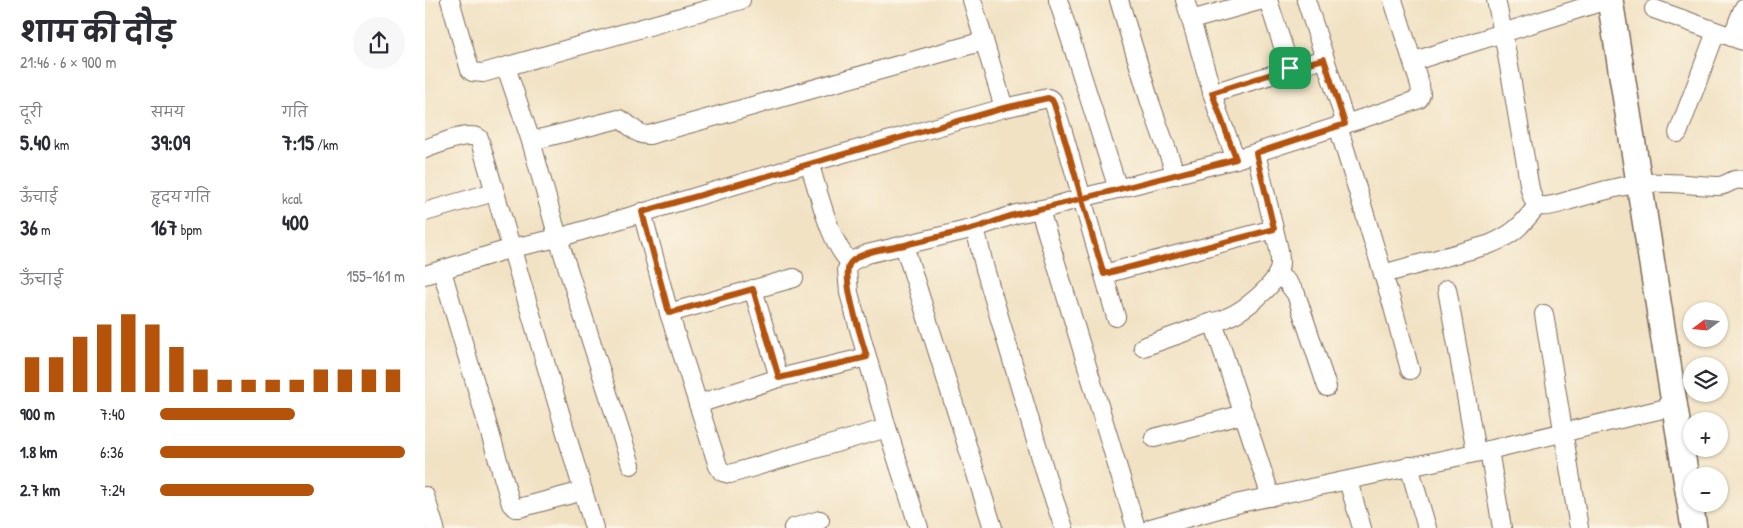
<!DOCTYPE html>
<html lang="hi">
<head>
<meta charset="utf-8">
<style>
	:root { --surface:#fff; --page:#f7f7f7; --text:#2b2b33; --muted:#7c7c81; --accent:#b45309 }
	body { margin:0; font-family:"Patrick Hand","Playpen Sans Deva",sans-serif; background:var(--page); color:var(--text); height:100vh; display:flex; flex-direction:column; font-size:19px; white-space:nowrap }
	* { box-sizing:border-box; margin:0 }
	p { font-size:16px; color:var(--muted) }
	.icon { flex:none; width:28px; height:28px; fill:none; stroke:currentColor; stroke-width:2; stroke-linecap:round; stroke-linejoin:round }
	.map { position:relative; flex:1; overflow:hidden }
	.panel { display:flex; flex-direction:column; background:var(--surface); width:425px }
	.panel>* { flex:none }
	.needle { width:32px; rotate:254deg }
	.buttons { position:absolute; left:1258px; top:302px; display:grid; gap:10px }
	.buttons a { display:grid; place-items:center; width:45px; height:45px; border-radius:50%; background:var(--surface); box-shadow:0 1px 4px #0004; font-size:25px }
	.pin { position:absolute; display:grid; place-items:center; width:42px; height:42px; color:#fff; margin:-21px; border-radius:10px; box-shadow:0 2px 8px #0006 }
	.round { display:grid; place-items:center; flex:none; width:52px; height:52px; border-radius:26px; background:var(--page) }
	.headline { display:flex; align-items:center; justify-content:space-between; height:85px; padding:0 20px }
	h1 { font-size:28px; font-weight:700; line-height:38px }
	.stats { display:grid; grid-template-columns:repeat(3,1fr); gap:8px; height:85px; padding:5px 20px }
	.stats div { display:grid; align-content:center }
	.stats b { font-size:21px; font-weight:700 }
	.stats small { font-size:14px; font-weight:400 }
	.stats p { font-size:14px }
	.chart { height:140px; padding:10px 20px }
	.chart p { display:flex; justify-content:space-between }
	.chart svg { width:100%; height:90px; margin-top:5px; stroke:var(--accent); stroke-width:6 }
	ul { padding:0 20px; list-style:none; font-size:16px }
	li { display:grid; grid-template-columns:80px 60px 1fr; align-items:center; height:38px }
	li i { height:12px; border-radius:6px; background:var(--accent) }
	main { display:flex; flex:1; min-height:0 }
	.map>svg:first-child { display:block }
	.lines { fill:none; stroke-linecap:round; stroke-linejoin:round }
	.street-casing { stroke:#7b6a58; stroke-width:20 }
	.secondary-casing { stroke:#7b6a58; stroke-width:28 }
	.street { stroke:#fff; stroke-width:18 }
	.secondary { stroke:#fff; stroke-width:25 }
	.route-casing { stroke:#fff; stroke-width:10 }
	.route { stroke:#b45309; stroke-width:6 }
</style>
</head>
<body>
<main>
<section class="panel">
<div class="headline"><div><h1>शाम की दौड़</h1><p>21:46 · 6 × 900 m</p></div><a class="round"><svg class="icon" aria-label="share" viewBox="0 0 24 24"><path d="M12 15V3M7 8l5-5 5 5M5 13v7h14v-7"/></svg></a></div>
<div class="stats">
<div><p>दूरी</p><b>5.40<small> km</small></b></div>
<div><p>समय</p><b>39:09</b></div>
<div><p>गति</p><b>7:15<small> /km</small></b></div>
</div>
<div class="stats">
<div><p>ऊँचाई</p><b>36<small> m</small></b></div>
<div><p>हृदय गति</p><b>167<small> bpm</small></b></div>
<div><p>kcal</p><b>400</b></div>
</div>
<div class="chart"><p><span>ऊँचाई</span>155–161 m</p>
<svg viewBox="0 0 160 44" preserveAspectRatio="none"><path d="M5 44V27M15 44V27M25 44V17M35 44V11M45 44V6M55 44V11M65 44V22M75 44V33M85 44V38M95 44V38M105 44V38M115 44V38M125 44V33M135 44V33M145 44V33M155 44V33"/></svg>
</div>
<ul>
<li><b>900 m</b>7:40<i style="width:55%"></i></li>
<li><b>1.8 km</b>6:36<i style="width:100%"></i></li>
<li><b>2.7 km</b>7:24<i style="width:63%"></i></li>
</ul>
</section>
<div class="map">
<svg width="1318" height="528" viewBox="0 0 1318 528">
	<rect width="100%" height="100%" fill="#fcf5e5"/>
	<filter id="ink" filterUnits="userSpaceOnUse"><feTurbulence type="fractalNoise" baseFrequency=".02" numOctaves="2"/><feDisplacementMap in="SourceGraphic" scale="10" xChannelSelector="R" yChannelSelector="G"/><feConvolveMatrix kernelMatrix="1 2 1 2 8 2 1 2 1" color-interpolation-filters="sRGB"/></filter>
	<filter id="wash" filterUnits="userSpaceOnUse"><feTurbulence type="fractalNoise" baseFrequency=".0096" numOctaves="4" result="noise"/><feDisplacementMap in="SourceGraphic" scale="20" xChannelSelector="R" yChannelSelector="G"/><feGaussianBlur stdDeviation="1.12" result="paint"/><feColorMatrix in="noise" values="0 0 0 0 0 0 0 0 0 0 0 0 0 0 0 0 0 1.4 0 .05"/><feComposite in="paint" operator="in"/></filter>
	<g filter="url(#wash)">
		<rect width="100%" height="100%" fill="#f1e2c4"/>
	</g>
	<g filter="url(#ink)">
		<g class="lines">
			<defs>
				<g id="street">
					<polyline points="25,0 45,70 47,72 58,73 316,0"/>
					<polyline points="547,0 579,108"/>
					<polyline points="633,0 693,189"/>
					<polyline points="694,0 725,102 751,175"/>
					<polyline points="760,0 793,112 811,159"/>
					<polyline points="843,0 865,68"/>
					<polyline points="881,0 921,124"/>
					<path d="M1071,0c12,52 19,105 29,158 3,14 3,36 12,48 14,2 28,-5 41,-8 20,-6 40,-12 60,-14 26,-4 54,2 80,2 10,0 14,-9 25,-6"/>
					<polyline points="1229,9 1318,41"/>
					<polyline points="766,20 837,0"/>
					<polyline points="1307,37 1318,9"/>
					<polyline points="989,61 1182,0"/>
					<polyline points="81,67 106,141 133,238 206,465"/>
					<polyline points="787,93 899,59"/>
					<polyline points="913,126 966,300 985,370"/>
					<polyline points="1253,133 1291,32"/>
					<path d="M106,141l88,-22c11,4 17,17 30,16l335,-94"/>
					<path d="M0,149c14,-5 41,-18 54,-11l115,390"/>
					<path d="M831,153l23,97c1,7 2,13 0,20 -4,16 -36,41 -51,47 -4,3 -10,4 -15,5l58,175"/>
					<path d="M384,163c10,29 20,79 41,99"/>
					<polyline points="615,210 711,528"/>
					<polyline points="0,212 69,192"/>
					<polyline points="217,212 244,313 293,466 297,472 305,474 462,428"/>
					<polyline points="550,228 560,269 624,485 639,528"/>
					<polyline points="479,245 568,528"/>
					<polyline points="17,271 86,504 90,508 94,508 158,491"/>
					<polyline points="679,274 849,229"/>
					<polyline points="852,274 862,282 871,294 902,387"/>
					<path d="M958,274l105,-29c25,-10 33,-19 49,-39"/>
					<polyline points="0,275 87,248 133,238 384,163 579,108 623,98 627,100 629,104 638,132 691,317"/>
					<polyline points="328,289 354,378"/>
					<polyline points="1022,289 1051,452"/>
					<polyline points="244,313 369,278"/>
					<polyline points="1119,314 1154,528"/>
					<polyline points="718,347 788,322"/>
					<polyline points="273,404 354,378 442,357"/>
					<polyline points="729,438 819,414"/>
					<polyline points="1064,450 1077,528"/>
					<polyline points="984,466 1002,528"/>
					<polyline points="923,481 937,528"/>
					<polyline points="0,496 10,528"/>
					<polyline points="368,528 395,520"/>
					<polyline points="494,528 462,428 424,293 422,269 425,262 442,254 550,228 591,214 626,207 656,198 811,159 967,109 994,99 996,94 995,85 968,0"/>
					<polyline points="726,528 815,503 1064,450 1250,406"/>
				</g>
				<polyline id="secondary" points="1185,0 1269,528"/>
			</defs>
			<use href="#street" class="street-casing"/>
			<use href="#secondary" class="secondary-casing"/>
			<use href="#street" class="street"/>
			<use href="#secondary" class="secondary"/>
		</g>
	</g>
	<g class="lines" filter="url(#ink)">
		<defs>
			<path id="route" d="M865,68l-78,25 24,66c-73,19 -145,38 -218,55 -14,3 -28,10 -43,14 -23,6 -47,11 -70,17 -15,3 -43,6 -54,17 -12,11 11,78 16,95l-88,21 -26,-89 -84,24 -27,-101 362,-104 44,-10 4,2 2,4c18,56 32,114 50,170l170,-45 -18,-76 89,-29 -21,-65 -34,9"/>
		</defs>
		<use href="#route" class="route-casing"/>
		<use href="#route" class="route"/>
	</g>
</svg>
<div class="buttons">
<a><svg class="needle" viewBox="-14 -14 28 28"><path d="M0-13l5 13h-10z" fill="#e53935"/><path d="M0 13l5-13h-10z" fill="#7c7c81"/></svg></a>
<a><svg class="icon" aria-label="layers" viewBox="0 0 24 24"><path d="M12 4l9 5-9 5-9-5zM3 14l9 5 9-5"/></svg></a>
<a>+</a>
<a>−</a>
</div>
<div class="pin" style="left:865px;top:68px;background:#1e9e55"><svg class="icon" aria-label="arrive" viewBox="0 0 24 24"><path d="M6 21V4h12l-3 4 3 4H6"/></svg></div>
</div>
</main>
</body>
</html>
